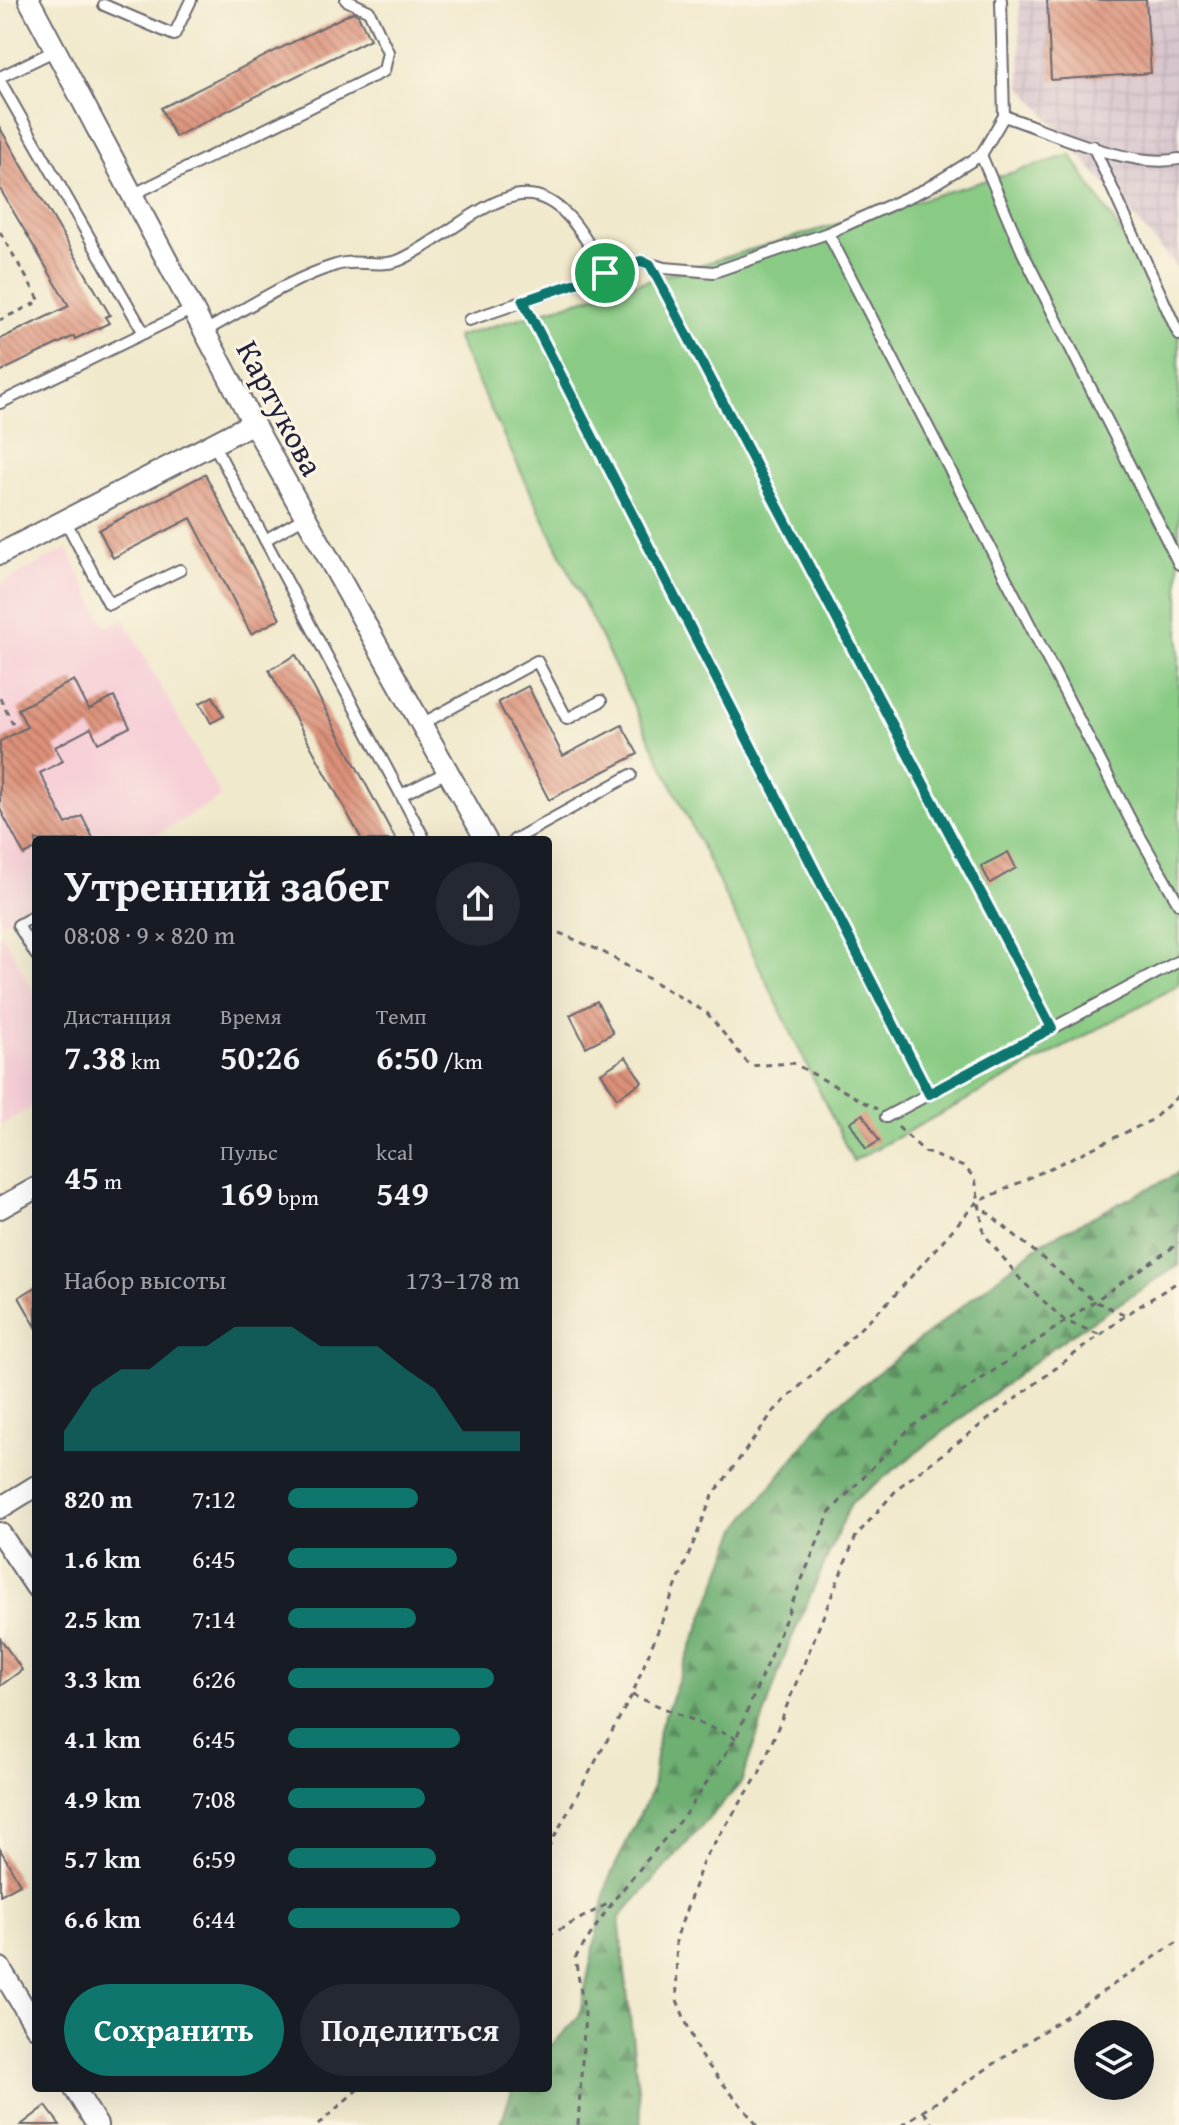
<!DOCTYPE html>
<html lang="ru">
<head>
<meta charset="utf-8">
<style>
	:root { --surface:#171b24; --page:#242831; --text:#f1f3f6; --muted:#9ea1a6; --accent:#0f766e }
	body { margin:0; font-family:"Gentium Book Plus",serif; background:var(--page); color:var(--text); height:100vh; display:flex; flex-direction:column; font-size:30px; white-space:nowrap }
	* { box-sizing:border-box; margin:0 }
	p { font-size:26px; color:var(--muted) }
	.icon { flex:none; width:44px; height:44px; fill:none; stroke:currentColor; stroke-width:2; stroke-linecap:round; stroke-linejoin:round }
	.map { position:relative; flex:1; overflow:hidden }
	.panel { position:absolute; left:32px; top:836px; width:520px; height:1256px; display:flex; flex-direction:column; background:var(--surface); border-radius:8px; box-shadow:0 8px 32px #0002 }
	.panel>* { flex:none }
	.tools { position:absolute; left:1074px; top:2020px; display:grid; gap:16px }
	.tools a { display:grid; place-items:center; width:80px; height:80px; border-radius:50%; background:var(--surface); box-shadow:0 8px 32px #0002; font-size:40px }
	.pin { position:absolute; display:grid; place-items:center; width:68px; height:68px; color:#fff; margin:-34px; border:4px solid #fff; border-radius:50%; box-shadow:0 2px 8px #0007 }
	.round { display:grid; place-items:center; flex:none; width:84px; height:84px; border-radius:42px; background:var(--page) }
	.headline { display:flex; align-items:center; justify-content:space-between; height:136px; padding:0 32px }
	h1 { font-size:44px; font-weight:700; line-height:60px }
	.metrics { display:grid; grid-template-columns:repeat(3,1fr); gap:12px; height:136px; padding:8px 32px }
	.metrics div { display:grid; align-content:center }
	.metrics b { font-size:34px; font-weight:700 }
	.metrics small { font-size:22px; font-weight:400 }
	.metrics p { font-size:22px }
	.chart { height:224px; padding:16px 32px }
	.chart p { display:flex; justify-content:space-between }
	.chart svg { width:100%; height:144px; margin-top:8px; fill:var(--accent); opacity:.7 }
	.primary-button { display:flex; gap:16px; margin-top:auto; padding:16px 32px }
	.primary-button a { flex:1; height:92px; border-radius:48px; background:var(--accent); color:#fff; font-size:32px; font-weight:700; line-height:92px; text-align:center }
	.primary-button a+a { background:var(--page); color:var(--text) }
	ul { padding:0 32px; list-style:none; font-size:26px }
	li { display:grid; grid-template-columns:128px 96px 1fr; align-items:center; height:60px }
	li i { height:20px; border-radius:10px; background:var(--accent) }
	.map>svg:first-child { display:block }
	.built { fill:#f6cfd7 }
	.industrial { fill:url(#industrial-grid) }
	.forest { fill:url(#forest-firs); stroke:#486856; stroke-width:2 }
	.green { fill:#89cb84; stroke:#567660; stroke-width:2 }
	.building { fill:url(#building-back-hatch) }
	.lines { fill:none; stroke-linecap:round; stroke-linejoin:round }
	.service-casing { stroke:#6a686e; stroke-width:14 }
	.minor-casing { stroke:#6a686e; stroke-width:24 }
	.path { stroke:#6a686e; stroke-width:3; stroke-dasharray:6 6; stroke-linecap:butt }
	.service { stroke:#fff; stroke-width:10 }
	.minor { stroke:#fff; stroke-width:20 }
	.route-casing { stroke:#fff; stroke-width:16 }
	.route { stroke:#0f766e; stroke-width:10 }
	.labels { text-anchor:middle; stroke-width:6; stroke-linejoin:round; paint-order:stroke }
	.street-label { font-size:32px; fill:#22223b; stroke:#fcf5e5 }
</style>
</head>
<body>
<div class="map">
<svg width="1179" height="2125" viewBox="0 0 1179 2125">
	<defs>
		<pattern id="industrial-grid" width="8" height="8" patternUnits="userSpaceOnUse" patternTransform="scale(2)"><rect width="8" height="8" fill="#d1bdc9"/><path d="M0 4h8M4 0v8" fill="none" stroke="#b3a2ae"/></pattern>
		<pattern id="forest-firs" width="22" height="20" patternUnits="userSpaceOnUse" patternTransform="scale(2)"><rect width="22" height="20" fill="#6eaf72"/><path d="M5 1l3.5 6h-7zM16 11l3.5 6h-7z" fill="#5a8e5f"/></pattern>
		<pattern id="building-back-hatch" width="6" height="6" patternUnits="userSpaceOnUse" patternTransform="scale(2)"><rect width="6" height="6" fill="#dc9179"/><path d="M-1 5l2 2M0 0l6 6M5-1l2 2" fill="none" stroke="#b27664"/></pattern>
	</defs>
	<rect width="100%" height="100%" fill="#fcf5e5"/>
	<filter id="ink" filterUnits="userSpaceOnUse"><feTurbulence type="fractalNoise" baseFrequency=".0125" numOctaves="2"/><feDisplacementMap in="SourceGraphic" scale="16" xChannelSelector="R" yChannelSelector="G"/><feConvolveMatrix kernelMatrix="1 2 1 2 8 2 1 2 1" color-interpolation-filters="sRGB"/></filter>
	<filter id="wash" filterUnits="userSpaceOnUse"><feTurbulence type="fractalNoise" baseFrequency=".006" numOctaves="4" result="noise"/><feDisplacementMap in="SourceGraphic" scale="32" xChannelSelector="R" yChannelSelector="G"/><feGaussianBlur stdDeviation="1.8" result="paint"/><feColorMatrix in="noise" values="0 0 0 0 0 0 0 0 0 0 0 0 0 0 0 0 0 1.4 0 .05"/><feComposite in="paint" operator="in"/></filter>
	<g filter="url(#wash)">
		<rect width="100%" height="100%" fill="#f0e9cc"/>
		<g class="built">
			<polygon points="67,548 106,627 124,619 221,797 147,840 36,840 36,903 0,924 0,584"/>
			<polygon points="0,930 36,996 36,1105 0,1125"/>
		</g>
		<polygon class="industrial" points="1019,0 1179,0 1179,270 1021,86"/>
		<polygon class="forest" points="1179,1173 1179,1265 1060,1342 851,1503 787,1649 741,1783 619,1918 642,2125 500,2125 513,2088 548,2088 548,2049 579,2017 608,1881 652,1789 659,1730 738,1528 832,1409 1043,1242"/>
		<polygon class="green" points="1071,155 1179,324 1179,985 853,1161 456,337"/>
		<g id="blocks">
			<g class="building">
				<polygon points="1047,0 1146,0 1151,73 1051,80"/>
				<polygon points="353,12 358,15 370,39 175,137 161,108"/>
				<polygon points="0,128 110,315 105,317 109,323 75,339 74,336 0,372 0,339 69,306 0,189"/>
				<polygon points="205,474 280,619 251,634 191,518 113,558 99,530"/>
				<polygon points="296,655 396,840 362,840 269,670"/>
				<polygon points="74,680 89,710 114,697 130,727 98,743 91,728 55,747 63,761 40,773 66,824 82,816 94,840 36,840 36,849 24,855 0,809 0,741 27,727 18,709"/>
				<polygon points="528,686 563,756 622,725 638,754 549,800 498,702"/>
				<polygon points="213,696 224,716 211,723 200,703"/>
				<polygon points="1008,852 1016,868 990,883 981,866"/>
				<polygon points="597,1001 613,1033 586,1047 570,1015"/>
				<polygon points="626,1057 642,1082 617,1098 601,1073"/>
				<polygon points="863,1114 879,1141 866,1149 850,1122"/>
				<polygon points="36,1287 36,1327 19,1297"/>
				<polygon points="0,1638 22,1670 0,1686"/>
				<polygon points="0,1849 20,1884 0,1895"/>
				<polygon points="46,2106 60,2125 21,2125"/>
			</g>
		</g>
	</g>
	<g filter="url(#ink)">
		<use href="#blocks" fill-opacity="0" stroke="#6a686e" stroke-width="2"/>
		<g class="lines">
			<defs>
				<g id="service">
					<path d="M1001,0l3,116c48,16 125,53 175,43"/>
					<polyline points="104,5 174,35 191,0"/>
					<polyline points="0,77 54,51"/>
					<polyline points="0,81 144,333 193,309"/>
					<polyline points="1093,146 1179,335"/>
					<polyline points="981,155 1023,253 1179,564"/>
					<polyline points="132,195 384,71 388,52 369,11 346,0"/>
					<polyline points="828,233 1131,821 1179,904"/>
					<polyline points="650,264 1052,1028"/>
					<polyline points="523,301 929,1094 886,1117"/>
					<polyline points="469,320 641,261 664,268 714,272 828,233 926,189 981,155 1004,116"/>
					<path d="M205,331c42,-23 85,-52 131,-66 20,-7 46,4 66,-6 36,-16 80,-59 118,-64 43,-5 69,49 85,78"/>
					<polyline points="0,403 144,333"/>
					<polyline points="213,443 265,540"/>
					<polyline points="305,517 265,540 401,795"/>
					<polyline points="65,520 109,604 180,570"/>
					<polyline points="420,725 537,661 567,719 601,701"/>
					<polyline points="425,840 401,795 447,772"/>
					<polyline points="514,840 631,775"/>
					<polyline points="36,915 18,925 36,955"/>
					<polyline points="929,1094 1179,961"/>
				</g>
				<g id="minor">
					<polyline points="29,0 253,423 486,840"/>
					<polyline points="0,554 253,423"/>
					<polyline points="0,1208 36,1188"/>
					<polyline points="0,1508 36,1486"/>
					<polyline points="0,1533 36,1587"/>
					<polyline points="0,1968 36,2027"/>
					<polyline points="74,2088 97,2125"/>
				</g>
			</defs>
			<use href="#service" class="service-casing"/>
			<use href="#minor" class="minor-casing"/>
			<g class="path">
				<polyline points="0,232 40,301 0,320"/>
				<polyline points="0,698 13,724"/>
				<polyline points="548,928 603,952 707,1013 750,1066 793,1063 877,1109"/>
				<polyline points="898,1127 925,1152 964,1167 975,1178 984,1234 1021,1280 1065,1321 1101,1335"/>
				<polyline points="976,1203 1094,1301 1126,1315"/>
				<polyline points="632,1695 736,1738"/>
				<polyline points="548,1848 632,1695 712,1497 773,1412 893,1297 976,1203 1152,1120 1179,1095"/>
				<polyline points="548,1936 611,1902"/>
				<polyline points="924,2112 933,2125"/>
				<polyline points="318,2125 359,2088"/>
				<polyline points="578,2125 585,2014 575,1958 613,1901 687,1812 736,1738 830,1512 910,1428 1179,1243"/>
				<polyline points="757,2125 699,2054 677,2000 676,1939 704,1859 759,1774 856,1536 899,1487 1126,1315 1179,1281"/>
				<polyline points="902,2125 1179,1941"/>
			</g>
			<use href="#service" class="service"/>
			<use href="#minor" class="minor"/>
		</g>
	</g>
	<g class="lines" filter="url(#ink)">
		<defs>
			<polygon id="route" points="641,261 650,264 1052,1028 929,1094 523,301"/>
		</defs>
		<use href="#route" class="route-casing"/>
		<use href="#route" class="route"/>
	</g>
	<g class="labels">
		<g class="street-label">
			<text transform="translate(280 408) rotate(62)" y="11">Картукова</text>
		</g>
	</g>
</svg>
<div class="tools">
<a><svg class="icon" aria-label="layers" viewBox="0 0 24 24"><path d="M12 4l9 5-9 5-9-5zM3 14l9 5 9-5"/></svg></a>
</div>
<div class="pin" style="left:605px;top:273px;background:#1e9e55"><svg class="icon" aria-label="arrive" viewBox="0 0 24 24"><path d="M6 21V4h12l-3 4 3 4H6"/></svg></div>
<section class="panel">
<div class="headline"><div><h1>Утренний забег</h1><p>08:08 · 9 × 820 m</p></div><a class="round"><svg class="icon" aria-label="share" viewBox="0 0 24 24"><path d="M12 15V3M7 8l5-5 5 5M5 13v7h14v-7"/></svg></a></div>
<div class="metrics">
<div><p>Дистанция</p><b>7.38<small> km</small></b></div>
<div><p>Время</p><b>50:26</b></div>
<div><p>Темп</p><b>6:50<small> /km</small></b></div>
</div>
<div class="metrics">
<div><b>45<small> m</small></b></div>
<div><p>Пульс</p><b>169<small> bpm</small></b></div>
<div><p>kcal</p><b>549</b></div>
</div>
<div class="chart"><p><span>Набор высоты</span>173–178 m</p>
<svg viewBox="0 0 160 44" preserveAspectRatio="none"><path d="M0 44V38L10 25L20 19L30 19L40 12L50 12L60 6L70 6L80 6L90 12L100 12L110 12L120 19L130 25L140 38L150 38L160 38V44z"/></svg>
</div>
<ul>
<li><b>820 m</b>7:12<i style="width:56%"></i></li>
<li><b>1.6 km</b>6:45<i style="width:73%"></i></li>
<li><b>2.5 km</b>7:14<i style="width:55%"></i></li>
<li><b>3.3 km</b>6:26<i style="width:89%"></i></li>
<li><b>4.1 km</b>6:45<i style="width:74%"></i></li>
<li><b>4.9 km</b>7:08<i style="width:59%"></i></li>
<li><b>5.7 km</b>6:59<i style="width:64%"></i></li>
<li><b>6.6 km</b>6:44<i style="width:74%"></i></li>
</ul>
<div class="primary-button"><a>Сохранить</a><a>Поделиться</a></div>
</section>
</div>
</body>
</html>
